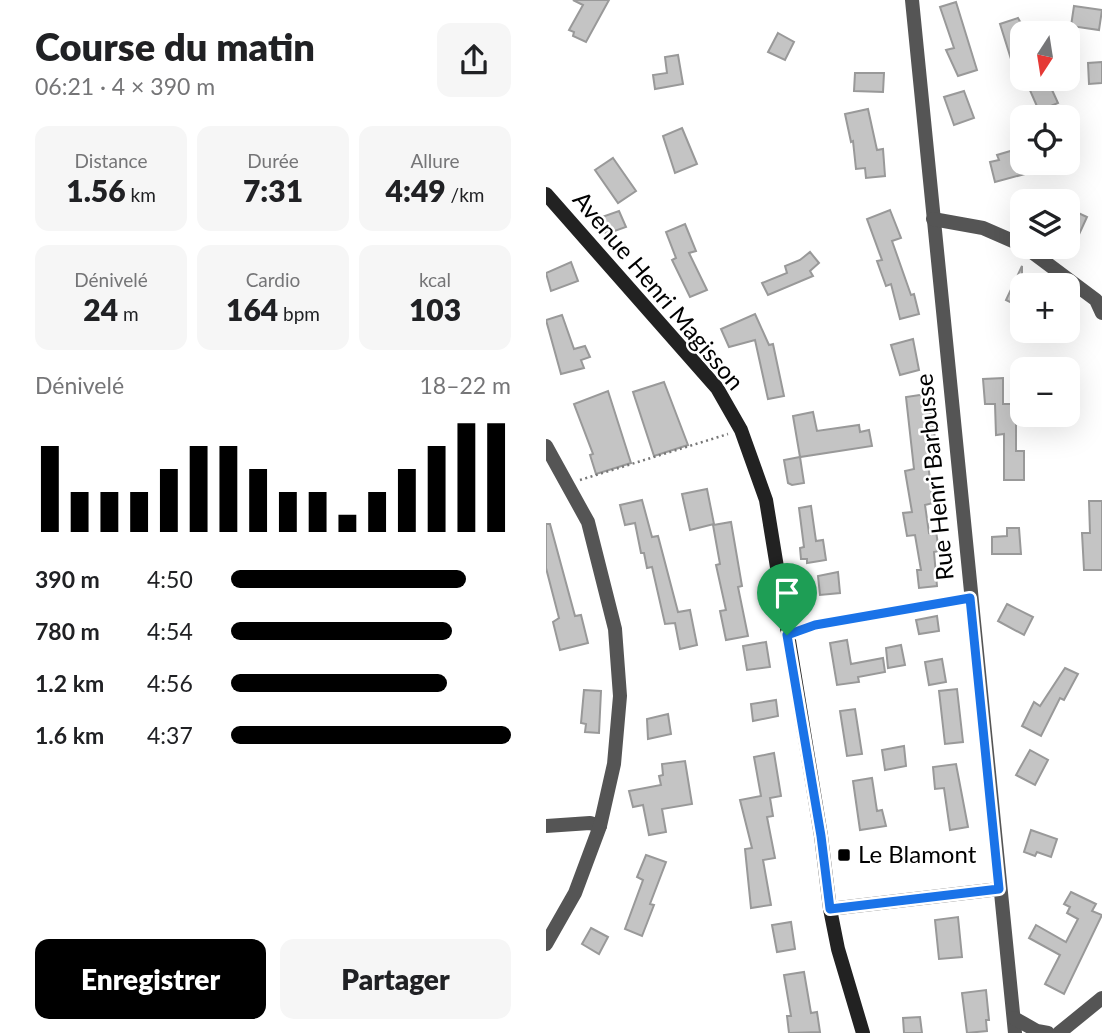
<!DOCTYPE html>
<html lang="fr">
<head>
<meta charset="utf-8">
<style>
	:root { --surface:#fff; --page:#f6f6f6; --text:#202124; --muted:#757577; --accent:#000 }
	body { margin:0; font-family:Lato,sans-serif; background:var(--page); color:var(--text); height:100vh; display:flex; flex-direction:column; font-size:26px; white-space:nowrap }
	* { box-sizing:border-box; margin:0 }
	p { font-size:23px; color:var(--muted) }
	.icon { flex:none; width:38px; height:38px; fill:none; stroke:currentColor; stroke-width:2; stroke-linecap:round; stroke-linejoin:round }
	.map { position:relative; flex:1; overflow:hidden }
	.side { display:flex; flex-direction:column; background:var(--surface); width:546px }
	.side>* { flex:none }
	.needle { width:46px; rotate:192deg }
	.buttons { position:absolute; left:464px; top:21px; display:grid; gap:14px }
	.buttons a { display:grid; place-items:center; width:70px; height:70px; border-radius:14px; background:var(--surface); box-shadow:0 7px 28px #0002; font-size:35px }
	.pin { position:absolute; display:grid; place-items:center; width:60px; height:60px; color:#fff; margin:-72px -30px; border-radius:50% 50% 50% 0; rotate:-45deg; box-shadow:0 0 7px #0007 }
	.pin .icon { rotate:45deg }
	.round { display:grid; place-items:center; flex:none; width:74px; height:74px; border-radius:14px; background:var(--page) }
	.summary { display:flex; align-items:center; justify-content:space-between; height:119px; padding:0 35px }
	h1 { font-size:38px; font-weight:800; line-height:52px }
	.figures { display:grid; grid-template-columns:repeat(3,1fr); gap:10px; height:119px; padding:7px 35px }
	.figures div { display:grid; align-content:center; border-radius:14px; background:var(--page); text-align:center }
	.figures b { font-size:30px; font-weight:800 }
	.figures small { font-size:19px; font-weight:400 }
	.figures p { font-size:19px }
	.chart { height:196px; padding:14px 35px }
	.chart p { display:flex; justify-content:space-between }
	.chart svg { width:100%; height:126px; margin-top:7px; stroke:var(--accent); stroke-width:6 }
	.button { display:flex; gap:14px; margin-top:auto; padding:14px 35px }
	.button a { flex:1; height:80px; border-radius:14px; background:var(--accent); color:#fff; font-size:28px; font-weight:800; line-height:80px; text-align:center }
	.button a+a { background:var(--page); color:var(--text) }
	ul { padding:0 35px; list-style:none; font-size:23px }
	li { display:grid; grid-template-columns:112px 84px 1fr; align-items:center; height:52px }
	li i { height:18px; border-radius:9px; background:var(--accent) }
	main { display:flex; flex:1; min-height:0 }
	.map>svg:first-child { display:block }
	.building { fill:#c4c4c4; stroke:#999; stroke-width:2 }
	.lines { fill:none; stroke-linecap:round; stroke-linejoin:round }
	.path { stroke:#777; stroke-width:2.5; stroke-dasharray:2 3.5; stroke-linecap:butt }
	.minor { stroke:#555; stroke-width:14 }
	.tertiary { stroke:#555; stroke-width:14 }
	.secondary { stroke:#222; stroke-width:14 }
	.route-casing { stroke:#fff; stroke-width:14 }
	.route { stroke:#1a73e8; stroke-width:9 }
	.poi-dot { fill:#000; stroke:#fff; stroke-width:2.5 }
	.labels { text-anchor:middle; stroke-width:5; stroke-linejoin:round; paint-order:stroke }
	.street-label { font-size:24px; fill:#000; stroke:#fff }
	.poi-label { font-size:24px; fill:#000; stroke:#fff; text-anchor:start }
</style>
</head>
<body>
<main>
<section class="side">
<div class="summary"><div><h1>Course du matin</h1><p>06:21 · 4 × 390 m</p></div><a class="round"><svg class="icon" aria-label="share" viewBox="0 0 24 24"><path d="M12 15V3M7 8l5-5 5 5M5 13v7h14v-7"/></svg></a></div>
<div class="figures">
<div><p>Distance</p><b>1.56<small> km</small></b></div>
<div><p>Durée</p><b>7:31</b></div>
<div><p>Allure</p><b>4:49<small> /km</small></b></div>
</div>
<div class="figures">
<div><p>Dénivelé</p><b>24<small> m</small></b></div>
<div><p>Cardio</p><b>164<small> bpm</small></b></div>
<div><p>kcal</p><b>103</b></div>
</div>
<div class="chart"><p><span>Dénivelé</span>18–22 m</p>
<svg viewBox="0 0 160 44" preserveAspectRatio="none"><path d="M5 44V14M15 44V30M25 44V30M35 44V30M45 44V22M55 44V14M65 44V14M75 44V22M85 44V30M95 44V30M105 44V38M115 44V30M125 44V22M135 44V14M145 44V6M155 44V6"/></svg>
</div>
<ul>
<li><b>390 m</b>4:50<i style="width:84%"></i></li>
<li><b>780 m</b>4:54<i style="width:79%"></i></li>
<li><b>1.2 km</b>4:56<i style="width:77%"></i></li>
<li><b>1.6 km</b>4:37<i style="width:100%"></i></li>
</ul>
<div class="button"><a>Enregistrer</a><a>Partager</a></div>
</section>
<div class="map">
<svg width="556" height="1033" viewBox="0 0 556 1033">
	<rect width="100%" height="100%" fill="#fff"/>
	<g class="building">
		<polygon points="27,0 63,0 40,42 27,36 28,32 23,30 37,5"/>
		<polygon points="410,2 431,70 412,76 400,50 408,48 394,7"/>
		<polygon points="528,6 556,10 553,30 525,26"/>
		<polygon points="472,18 476,25 476,56 465,59 454,24"/>
		<polygon points="232,33 248,42 239,60 222,52"/>
		<polygon points="132,55 137,84 109,89 107,75 121,73 119,57"/>
		<polygon points="556,62 556,83 543,84 542,63"/>
		<polygon points="309,73 338,73 337,92 308,91"/>
		<polygon points="501,79 512,103 493,111 483,88"/>
		<polygon points="418,91 428,118 408,125 398,97"/>
		<polygon points="322,109 331,150 337,149 339,176 320,178 319,168 310,169 307,141 305,142 299,114"/>
		<polygon points="136,128 151,164 129,173 117,136"/>
		<polygon points="471,149 474,163 504,163 505,167 449,182 444,162 453,160 451,155"/>
		<polygon points="67,158 90,191 72,203 49,170"/>
		<polygon points="344,210 355,238 346,241 365,295 368,294 373,314 354,319 345,284 340,286 331,261 336,260 321,219"/>
		<polygon points="73,211 80,227 60,234 53,218"/>
		<polygon points="528,211 541,217 530,241 522,237 522,217 525,218"/>
		<polygon points="139,224 150,251 143,253 161,290 144,297 126,260 130,258 120,232"/>
		<polygon points="264,252 273,263 264,271 267,276 222,295 216,283 241,273 239,266 254,260"/>
		<polygon points="25,262 32,281 5,291 0,273"/>
		<polygon points="476,266 476,308 460,300"/>
		<polygon points="209,314 223,345 227,344 238,396 222,399 209,340 183,347 175,329"/>
		<polygon points="16,315 28,349 39,346 44,357 35,360 38,368 15,374 0,320"/>
		<polygon points="367,339 373,370 354,375 345,345"/>
		<polygon points="457,378 457,404 470,404 470,451 478,451 478,480 458,480 458,434 450,435 449,404 439,404 437,379"/>
		<polygon points="118,382 142,445 108,456 87,392"/>
		<polygon points="62,391 85,463 50,474 44,455 47,454 28,404"/>
		<polygon points="381,394 392,454 381,456 387,503 379,505 383,533 390,531 393,551 388,552 391,586 373,588 371,570 375,570 369,535 361,536 357,513 366,512 359,471 368,469 360,397"/>
		<polygon points="267,412 271,431 313,425 314,432 323,430 326,446 254,457 247,416"/>
		<polygon points="254,457 258,483 246,485 242,483 238,460"/>
		<polygon points="161,489 168,524 144,530 136,494"/>
		<polygon points="96,500 106,537 112,536 132,612 144,610 151,645 134,649 129,623 119,624 106,567 101,568 98,553 95,553 89,523 79,525 74,505"/>
		<polygon points="543,501 556,501 556,570 538,570 536,533 544,533"/>
		<polygon points="265,506 270,541 277,540 280,560 261,563 261,559 255,559 254,548 258,547 253,508"/>
		<polygon points="185,522 196,586 192,587 202,636 180,640 174,611 180,610 170,565 174,564 167,525"/>
		<polygon points="0,524 4,524 29,616 35,615 42,643 14,650 7,622 13,618 0,568"/>
		<polygon points="461,528 473,528 475,554 446,554 446,537 461,536"/>
		<polygon points="292,572 294,593 274,595 272,576"/>
		<polygon points="461,604 487,617 478,635 452,621"/>
		<polygon points="391,616 393,631 373,634 370,620"/>
		<polygon points="301,640 305,664 337,658 339,672 312,677 313,682 291,685 284,643"/>
		<polygon points="220,642 224,667 201,670 197,646"/>
		<polygon points="355,645 359,665 342,668 340,648"/>
		<polygon points="396,659 400,682 383,685 379,662"/>
		<polygon points="519,668 532,674 518,700 514,698 495,736 476,726 488,702 494,706"/>
		<polygon points="411,689 417,742 399,744 393,691"/>
		<polygon points="38,690 55,691 53,733 39,732 40,724 35,723"/>
		<polygon points="230,700 232,716 207,721 205,704"/>
		<polygon points="309,709 316,754 301,756 294,711"/>
		<polygon points="122,714 125,734 102,739 101,719"/>
		<polygon points="358,746 360,766 339,770 336,750"/>
		<polygon points="484,750 502,760 489,785 470,775"/>
		<polygon points="228,753 235,796 224,798 227,816 221,817 229,858 217,860 225,905 205,908 199,849 206,848 194,800 215,796 208,757"/>
		<polygon points="139,761 146,804 116,809 120,832 103,835 97,805 87,807 83,791 115,785 113,776 117,775 116,764"/>
		<polygon points="410,764 422,827 404,830 398,788 389,789 387,767"/>
		<polygon points="326,778 331,811 336,810 340,826 314,830 307,781"/>
		<polygon points="485,830 511,839 505,857 491,852 489,856 478,852"/>
		<polygon points="100,855 120,862 104,904 108,905 96,936 79,929 97,880 91,877"/>
		<polygon points="525,892 550,904 546,911 556,915 518,994 499,984 514,955 483,938 490,925 520,942 532,919 521,913 524,907 518,904"/>
		<polygon points="412,917 416,957 393,959 389,920"/>
		<polygon points="245,922 249,949 231,952 226,925"/>
		<polygon points="45,928 62,937 53,954 36,944"/>
		<polygon points="258,972 265,1013 271,1012 274,1032 243,1033 241,1016 245,1016 238,975"/>
		<polygon points="440,990 443,1020 440,1020 441,1031 421,1033 416,993"/>
		<polygon points="374,1017 376,1033 358,1033 357,1018"/>
	</g>
	<g class="lines">
		<g class="path">
			<polyline points="34,480 182,434"/>
			<polyline points="257,629 413,600"/>
		</g>
		<g class="minor">
			<polyline points="366,0 469,1033"/>
			<polyline points="387,219 437,228 476,245"/>
			<polyline points="479,247 550,300 556,313"/>
			<polyline points="0,826 44,823 54,826"/>
			<polyline points="284,909 453,889"/>
			<polyline points="468,1018 491,1031 502,1033"/>
			<polyline points="513,1033 556,998"/>
		</g>
		<polyline class="tertiary" points="0,446 42,522 69,629 74,696 68,764 54,826 29,893 0,944"/>
		<polyline class="secondary" points="0,194 171,388 195,430 220,500 275,836 284,909 292,949 317,1033"/>
	</g>
	<g class="lines">
		<defs>
			<polygon id="route" points="424,598 453,889 284,909 275,836 241,635 269,625"/>
		</defs>
		<use href="#route" class="route-casing"/>
		<use href="#route" class="route"/>
	</g>
	<rect class="poi-dot" x="291" y="848" width="14" height="14" rx="3.5"/>
	<g class="labels">
		<g class="street-label">
			<text transform="translate(112 291) rotate(50)" y="8">Avenue Henri Magisson</text>
			<text transform="translate(389 477) rotate(-96)" y="8">Rue Henri Barbusse</text>
		</g>
		<g class="poi-label">
			<text x="312" y="863">Le Blamont</text>
		</g>
	</g>
</svg>
<div class="buttons">
<a><svg class="needle" viewBox="-14 -14 28 28"><path d="M0-13l5 13h-10z" fill="#e53935"/><path d="M0 13l5-13h-10z" fill="#757577"/></svg></a>
<a><svg class="icon" aria-label="locate" viewBox="0 0 24 24"><circle cx="12" cy="12" r="6"/><path d="M12 2v4M12 18v4M2 12h4M18 12h4"/></svg></a>
<a><svg class="icon" aria-label="layers" viewBox="0 0 24 24"><path d="M12 4l9 5-9 5-9-5zM3 14l9 5 9-5"/></svg></a>
<a>+</a>
<a>−</a>
</div>
<div class="pin" style="left:241px;top:635px;background:#1e9e55"><svg class="icon" aria-label="arrive" viewBox="0 0 24 24"><path d="M6 21V4h12l-3 4 3 4H6"/></svg></div>
</div>
</main>
</body>
</html>
